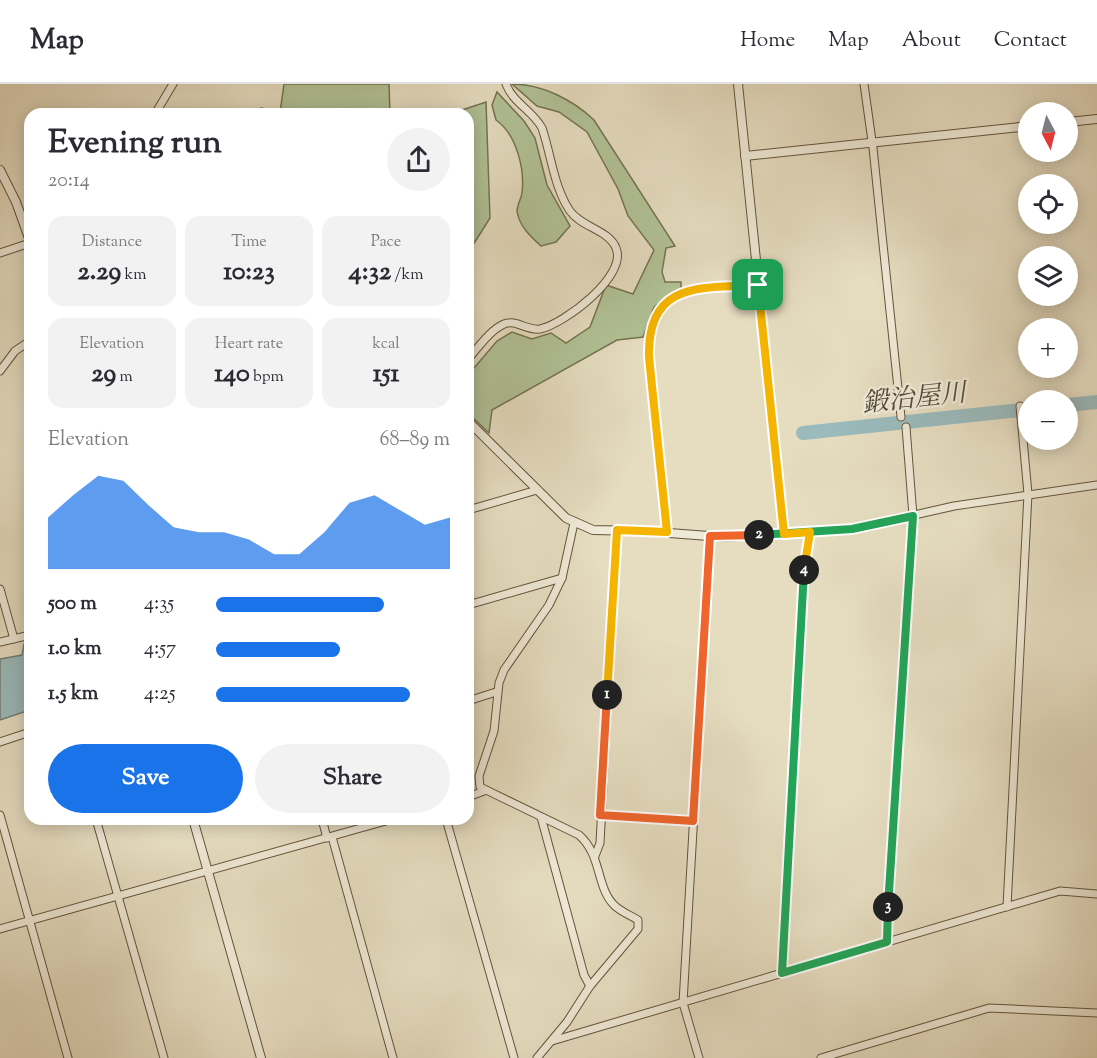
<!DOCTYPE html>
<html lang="en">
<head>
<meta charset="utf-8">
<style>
	:root { --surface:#fff; --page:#f2f2f3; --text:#2b2b33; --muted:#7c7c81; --line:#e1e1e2; --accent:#1a73e8 }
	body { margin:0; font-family:"Sorts Mill Goudy","Noto Serif JP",serif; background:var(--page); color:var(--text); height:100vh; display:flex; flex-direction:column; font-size:22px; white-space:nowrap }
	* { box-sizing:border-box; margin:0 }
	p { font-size:20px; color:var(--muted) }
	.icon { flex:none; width:33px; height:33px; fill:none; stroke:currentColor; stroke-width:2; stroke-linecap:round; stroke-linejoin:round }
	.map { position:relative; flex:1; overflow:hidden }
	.panel { position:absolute; left:24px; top:24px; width:450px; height:717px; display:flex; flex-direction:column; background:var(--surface); border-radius:18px; box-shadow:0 3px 15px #0003 }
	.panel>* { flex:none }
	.needle { width:39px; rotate:173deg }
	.buttons { position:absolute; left:1018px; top:18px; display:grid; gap:12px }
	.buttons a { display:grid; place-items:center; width:60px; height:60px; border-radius:50%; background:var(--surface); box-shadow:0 3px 15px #0003; font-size:30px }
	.pin { position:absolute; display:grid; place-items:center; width:51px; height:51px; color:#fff; margin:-26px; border-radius:12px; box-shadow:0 3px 9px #0006 }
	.km { position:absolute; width:30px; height:30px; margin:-15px; border-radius:50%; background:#222; color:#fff; font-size:16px; line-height:30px; text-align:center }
	.round { display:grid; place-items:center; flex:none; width:63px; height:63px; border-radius:32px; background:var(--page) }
	.overview { display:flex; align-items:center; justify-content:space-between; height:102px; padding:0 24px }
	h1 { font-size:33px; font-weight:700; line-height:45px }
	.figures { display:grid; grid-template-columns:repeat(3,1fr); gap:9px; height:102px; padding:6px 24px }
	.figures div { display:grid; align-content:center; border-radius:15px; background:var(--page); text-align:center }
	.figures b { font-size:26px; font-weight:700 }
	.figures small { font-size:16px; font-weight:400 }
	.figures p { font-size:16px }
	.chart { height:168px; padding:12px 24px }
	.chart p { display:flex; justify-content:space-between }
	.chart svg { width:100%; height:108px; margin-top:6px; fill:var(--accent); opacity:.7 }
	.primary-button { display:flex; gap:12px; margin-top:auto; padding:12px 24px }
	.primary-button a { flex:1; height:69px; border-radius:36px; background:var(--accent); color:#fff; font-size:24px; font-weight:700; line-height:69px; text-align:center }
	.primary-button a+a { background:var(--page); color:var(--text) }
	ul { padding:0 24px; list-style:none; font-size:20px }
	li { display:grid; grid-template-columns:96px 72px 1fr; align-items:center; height:45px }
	li i { height:15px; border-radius:8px; background:var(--accent) }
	header { display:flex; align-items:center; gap:36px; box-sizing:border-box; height:84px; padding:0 30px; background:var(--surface); border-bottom:2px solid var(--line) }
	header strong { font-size:28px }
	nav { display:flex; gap:33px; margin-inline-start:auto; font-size:21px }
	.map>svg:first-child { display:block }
	.green { fill:#b1c296; stroke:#747451; stroke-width:1.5 }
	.water { fill:#9ababc; stroke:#727f76; stroke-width:1.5 }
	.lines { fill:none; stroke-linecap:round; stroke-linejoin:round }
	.river { stroke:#9ababc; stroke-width:14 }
	.minor-casing { stroke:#635439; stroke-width:9 }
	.tertiary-casing { stroke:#635439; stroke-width:10 }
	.minor { stroke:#efe9d7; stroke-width:7 }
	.tertiary { stroke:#efe9d7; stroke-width:8 }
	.split-1-casing { stroke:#fff; stroke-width:12 }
	.split-2-casing { stroke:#fff; stroke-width:12 }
	.split-3-casing { stroke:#fff; stroke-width:12 }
	.split-4-casing { stroke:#fff; stroke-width:12 }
	.split-5-casing { stroke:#fff; stroke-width:12 }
	.split-1 { stroke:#f5b400; stroke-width:8 }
	.split-2 { stroke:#f0652b; stroke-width:8 }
	.split-3 { stroke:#22a559; stroke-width:8 }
	.split-4 { stroke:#22a559; stroke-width:8 }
	.split-5 { stroke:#f5b400; stroke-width:8 }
	.labels { text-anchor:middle; stroke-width:5; stroke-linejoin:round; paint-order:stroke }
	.water-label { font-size:26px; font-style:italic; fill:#504b38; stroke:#efe9d7 }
</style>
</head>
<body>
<header>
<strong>Map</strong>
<nav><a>Home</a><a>Map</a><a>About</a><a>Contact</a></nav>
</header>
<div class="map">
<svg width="1097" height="974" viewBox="0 0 1097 974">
	<rect width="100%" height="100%" fill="#e6ddc1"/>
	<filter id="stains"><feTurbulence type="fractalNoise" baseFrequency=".00333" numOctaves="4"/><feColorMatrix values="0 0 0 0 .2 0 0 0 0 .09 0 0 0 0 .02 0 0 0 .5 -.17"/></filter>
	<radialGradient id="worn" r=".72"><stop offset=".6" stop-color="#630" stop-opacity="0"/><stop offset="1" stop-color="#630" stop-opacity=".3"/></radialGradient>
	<g class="green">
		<polygon points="284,0 389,0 390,30 258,30 261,24 280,29"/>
		<path d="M512,0c30,0 61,16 82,36l81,126 -9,2 -4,24 3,10h16v7l-27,18 -11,30 -26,3 -125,70 -3,23 -21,-20v-38l29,-34 15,-9 20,7 19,-6 15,10 24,-16 16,-42 27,9 21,-44 -26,-34 -10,-27 -31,-57 -28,-20 -22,-6z"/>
		<path d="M497,8l27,29 11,17 12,47 23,41 -14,16 -15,4c-10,-9 -22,-20 -24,-35 0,-5 4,-12 5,-18 3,-25 -6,-59 -26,-73l-4,-15z"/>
		<polygon points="486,18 490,134 468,169 468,30 450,30"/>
	</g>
	<polygon class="water" points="28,558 30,559 30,626 0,636 0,575 22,571 24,560"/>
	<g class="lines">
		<g class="river">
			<polyline points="1068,321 1097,318"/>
			<polyline points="803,349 1029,325"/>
		</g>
		<defs>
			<g id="minor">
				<polyline points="864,0 873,64 901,333"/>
				<polyline points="155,30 173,0"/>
				<polyline points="0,169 30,159"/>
				<path d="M468,275c10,-11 22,-29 36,-35 12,-5 23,7 36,5 24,-5 88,-53 76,-81 -7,-18 -35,-21 -46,-37 -16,-23 -19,-57 -28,-83 -9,-17 -29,-25 -36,-44"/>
				<polyline points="0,287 15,267 30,257"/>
				<polyline points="468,426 537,406"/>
				<path d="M667,448l-18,-175c-2,-76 52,-69 109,-72"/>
				<polyline points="0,505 14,555"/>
				<polyline points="468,521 562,494"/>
				<polyline points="0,558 30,551"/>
				<polyline points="468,617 496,608"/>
				<polyline points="0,658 30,648"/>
				<polyline points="468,713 484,707"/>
				<polyline points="0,731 68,974"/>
				<polyline points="600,731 693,737"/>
				<polyline points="541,733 584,891 590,902"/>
				<polyline points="96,735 164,974"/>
				<polyline points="322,735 327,754"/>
				<polyline points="446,735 514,974"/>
				<polyline points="332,753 393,974"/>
				<polyline points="595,772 600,759 617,446"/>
				<polyline points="1007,823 1028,410 1020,322"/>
				<polyline points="0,845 393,735"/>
				<polyline points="887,858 913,432 906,343"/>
				<polyline points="782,889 804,487 810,448 852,445 954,422 1097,401"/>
				<polyline points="552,957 1060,807 1097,810"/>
				<path d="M537,974l30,-36 23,-36 48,-57v-9c-8,-5 -17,-8 -24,-15 -18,-18 -12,-50 -35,-70l-99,-48 -1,-11 15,-45 5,-48 5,-13 45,-65 13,-27 12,-55"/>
				<polyline points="699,974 683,919 710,452"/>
				<polyline points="821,974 989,924 1097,929"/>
			</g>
			<g id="tertiary">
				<polyline points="738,0 784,450"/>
				<polyline points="1068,38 1097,35"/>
				<polyline points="745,72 1029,42"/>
				<polyline points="0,86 16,118 30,157"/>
				<polyline points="468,337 566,434 593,446 643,447 722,453 810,448"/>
				<polyline points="193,735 261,974"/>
			</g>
		</defs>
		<use href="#minor" class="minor-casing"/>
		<use href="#tertiary" class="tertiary-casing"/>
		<use href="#minor" class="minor"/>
		<use href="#tertiary" class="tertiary"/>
	</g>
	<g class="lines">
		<defs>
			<path id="split-1" d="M607,611l10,-165 50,2 -18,-175c-2,-76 52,-69 109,-72"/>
			<polyline id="split-2" points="607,611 600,731 693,737 710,452 759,451"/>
			<polyline id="split-3" points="759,451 852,445 913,432 888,823"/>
			<polyline id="split-4" points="804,486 782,889 887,858 888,823"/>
			<polyline id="split-5" points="758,201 784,450 810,448 804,486"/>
		</defs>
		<use href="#split-1" class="split-1-casing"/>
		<use href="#split-2" class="split-2-casing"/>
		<use href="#split-3" class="split-3-casing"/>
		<use href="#split-4" class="split-4-casing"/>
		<use href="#split-5" class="split-5-casing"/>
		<use href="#split-1" class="split-1"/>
		<use href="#split-2" class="split-2"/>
		<use href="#split-3" class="split-3"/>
		<use href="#split-4" class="split-4"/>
		<use href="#split-5" class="split-5"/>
	</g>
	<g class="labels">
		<g class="water-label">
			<text transform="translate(914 313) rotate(-6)" y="9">鍛治屋川</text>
		</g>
	</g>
	<rect width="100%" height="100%" filter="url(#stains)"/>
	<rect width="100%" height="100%" fill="url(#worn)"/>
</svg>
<div class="buttons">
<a><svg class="needle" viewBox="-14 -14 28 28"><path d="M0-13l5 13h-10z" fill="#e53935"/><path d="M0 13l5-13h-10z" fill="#7c7c81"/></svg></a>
<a><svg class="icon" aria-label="locate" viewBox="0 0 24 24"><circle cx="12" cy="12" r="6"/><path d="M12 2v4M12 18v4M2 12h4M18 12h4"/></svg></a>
<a><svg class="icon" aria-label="layers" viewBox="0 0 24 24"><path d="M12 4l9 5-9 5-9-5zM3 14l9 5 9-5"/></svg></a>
<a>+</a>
<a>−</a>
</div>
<div class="pin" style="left:758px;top:201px;background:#1e9e55"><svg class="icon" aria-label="arrive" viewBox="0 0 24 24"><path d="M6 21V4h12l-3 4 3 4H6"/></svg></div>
<b class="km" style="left:607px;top:611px">1</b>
<b class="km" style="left:759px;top:451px">2</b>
<b class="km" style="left:888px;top:823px">3</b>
<b class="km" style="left:804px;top:486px">4</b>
<section class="panel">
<div class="overview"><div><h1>Evening run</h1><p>20:14</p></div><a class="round"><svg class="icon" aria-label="share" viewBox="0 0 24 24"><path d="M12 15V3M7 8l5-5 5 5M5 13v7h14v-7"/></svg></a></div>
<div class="figures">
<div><p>Distance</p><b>2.29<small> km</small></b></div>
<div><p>Time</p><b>10:23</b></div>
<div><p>Pace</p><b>4:32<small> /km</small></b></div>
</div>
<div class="figures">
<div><p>Elevation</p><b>29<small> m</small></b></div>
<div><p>Heart rate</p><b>140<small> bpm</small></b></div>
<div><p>kcal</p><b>151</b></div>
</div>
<div class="chart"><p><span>Elevation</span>68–89 m</p>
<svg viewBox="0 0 160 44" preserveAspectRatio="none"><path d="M0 44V23L10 14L20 6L30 8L40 18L50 27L60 29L70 29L80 32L90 38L100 38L110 29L120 17L130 14L140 20L150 26L160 23V44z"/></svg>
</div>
<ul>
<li><b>500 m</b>4:35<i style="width:72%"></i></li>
<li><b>1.0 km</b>4:57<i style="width:53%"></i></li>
<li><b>1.5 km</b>4:25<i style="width:83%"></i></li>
</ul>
<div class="primary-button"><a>Save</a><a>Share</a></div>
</section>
</div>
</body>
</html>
